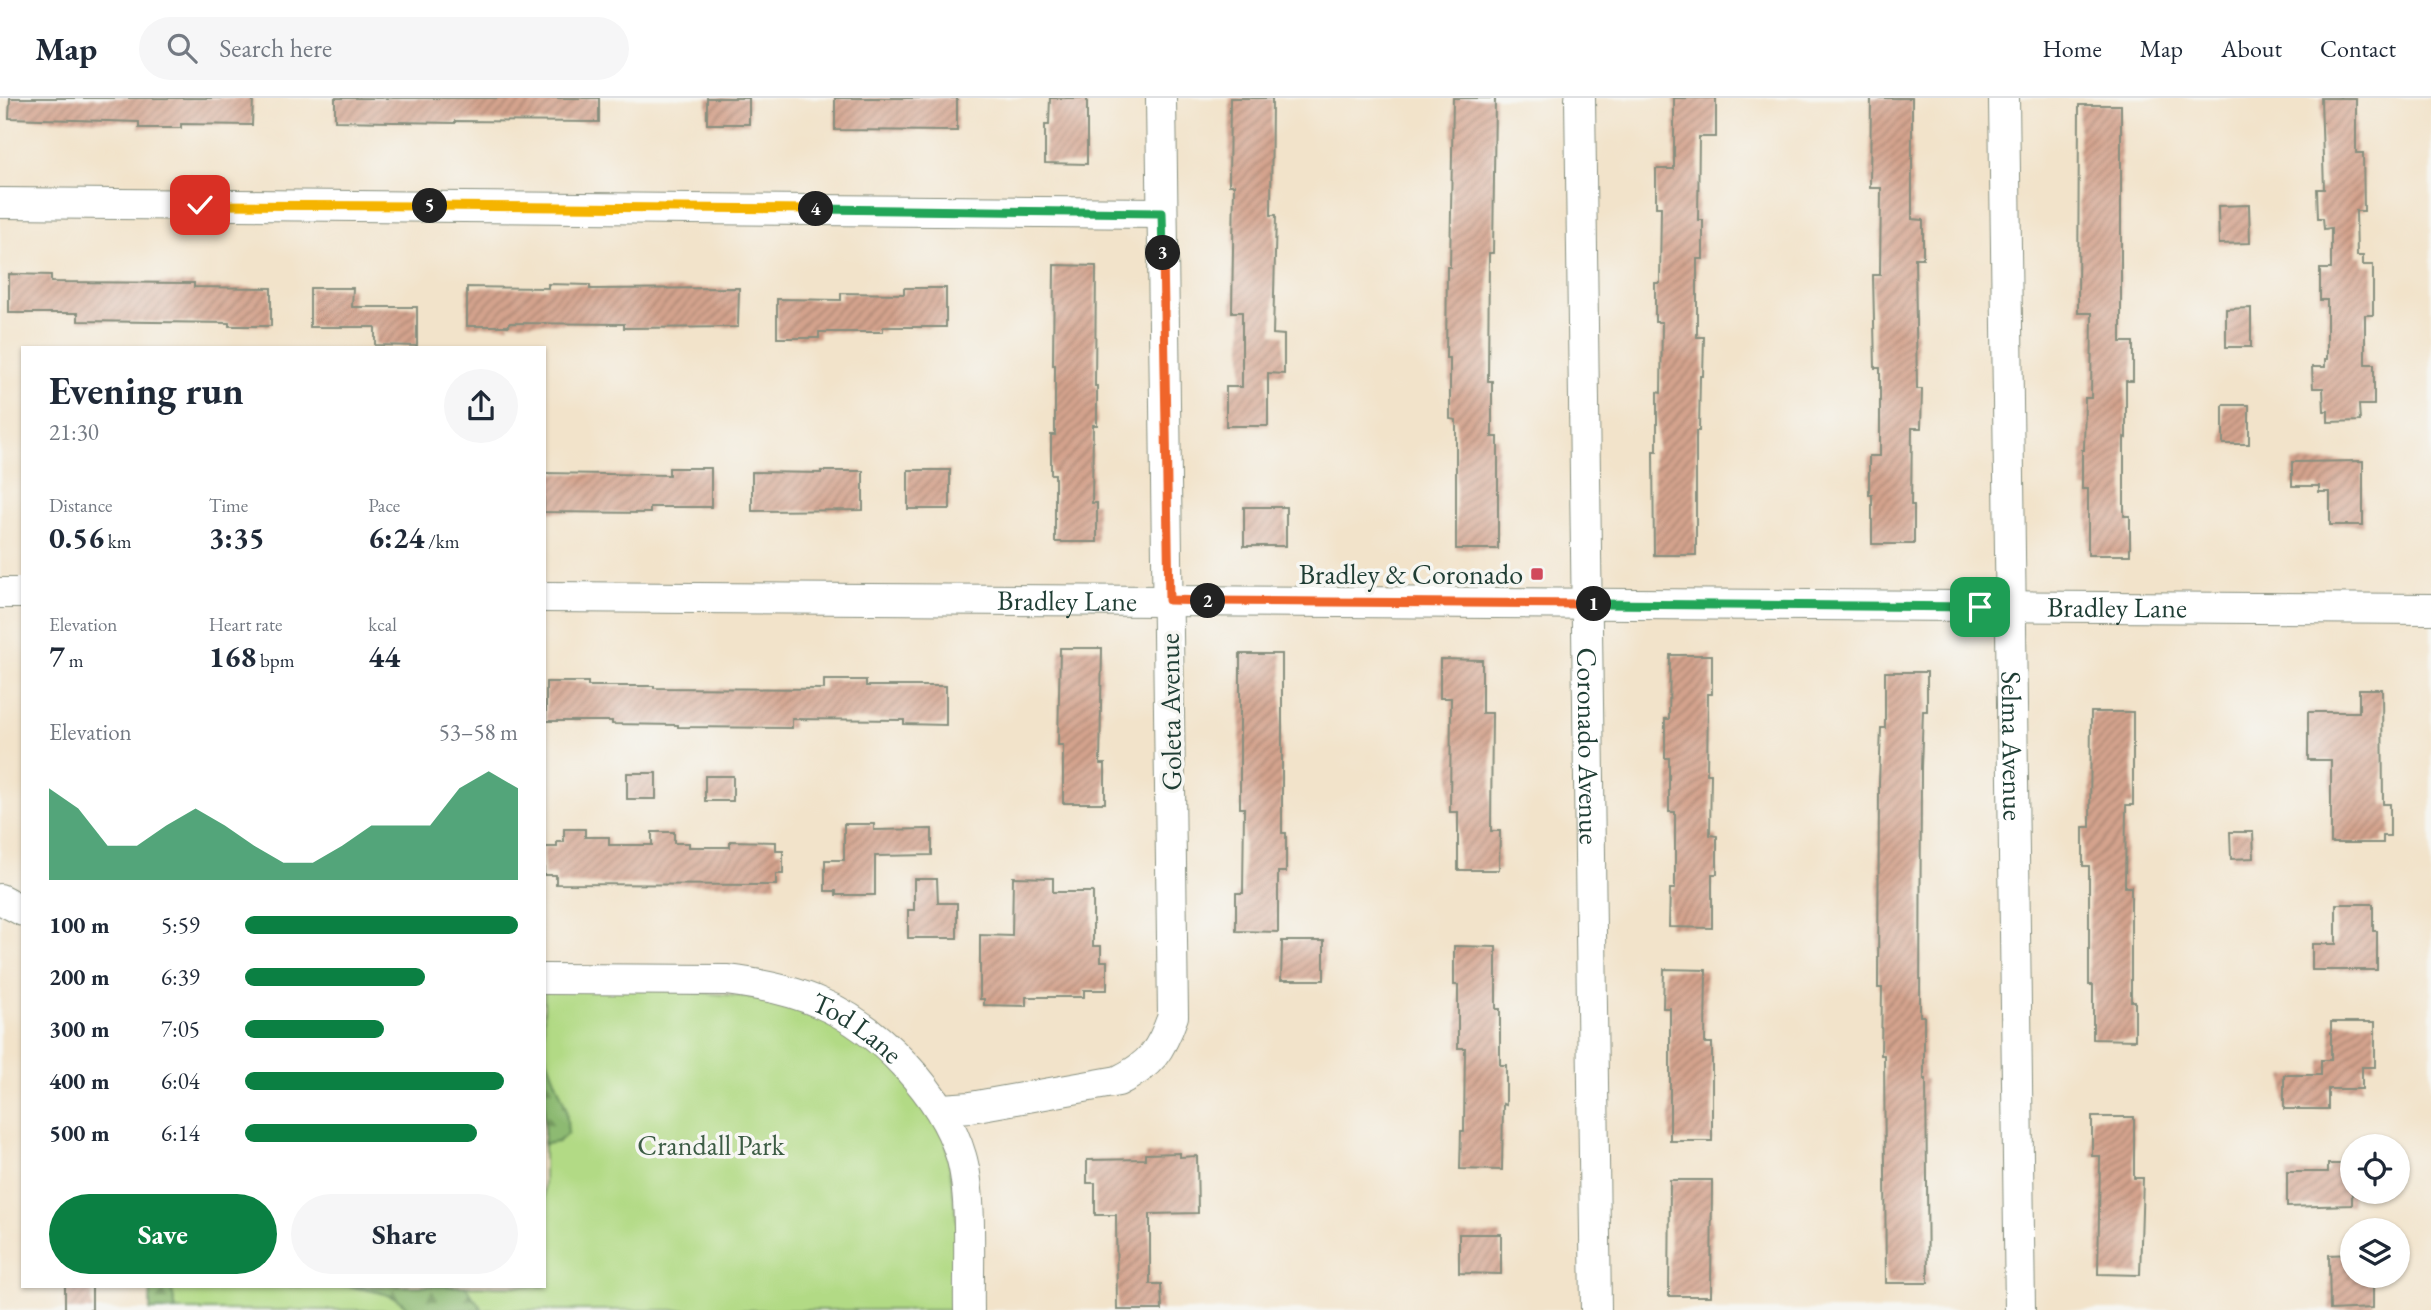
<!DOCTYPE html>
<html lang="en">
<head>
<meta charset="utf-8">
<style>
	:root { --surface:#fff; --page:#f6f6f7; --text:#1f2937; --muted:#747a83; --line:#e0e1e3; --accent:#0b8043 }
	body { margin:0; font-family:"EB Garamond",serif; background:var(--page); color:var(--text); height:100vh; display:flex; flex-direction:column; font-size:26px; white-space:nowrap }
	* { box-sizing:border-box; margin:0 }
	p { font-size:23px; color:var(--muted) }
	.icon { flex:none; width:38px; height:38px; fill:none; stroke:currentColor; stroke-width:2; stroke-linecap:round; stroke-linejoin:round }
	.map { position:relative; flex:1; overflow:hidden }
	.panel { position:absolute; left:21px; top:248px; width:525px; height:942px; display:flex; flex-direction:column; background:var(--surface); border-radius:0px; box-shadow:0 2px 5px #0004 }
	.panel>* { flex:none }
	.controls { position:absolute; left:2340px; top:1036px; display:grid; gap:14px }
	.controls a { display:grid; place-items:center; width:70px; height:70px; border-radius:50%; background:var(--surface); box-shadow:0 2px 5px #0004; font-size:35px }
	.pin { position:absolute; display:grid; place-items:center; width:60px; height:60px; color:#fff; margin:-30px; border-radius:14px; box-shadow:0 4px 10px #0006 }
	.km { position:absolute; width:35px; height:35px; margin:-18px; border-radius:50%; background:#222; color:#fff; font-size:19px; line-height:35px; text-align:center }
	.round { display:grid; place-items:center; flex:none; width:74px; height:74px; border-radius:37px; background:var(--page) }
	.headline { display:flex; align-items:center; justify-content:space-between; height:119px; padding:0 28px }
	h1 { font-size:38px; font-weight:700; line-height:52px }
	.stats { display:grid; grid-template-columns:repeat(3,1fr); gap:10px; height:119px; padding:7px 28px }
	.stats div { display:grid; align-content:center }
	.stats b { font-size:30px; font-weight:700 }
	.stats small { font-size:19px; font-weight:400 }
	.stats p { font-size:19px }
	.chart { height:196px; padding:14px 28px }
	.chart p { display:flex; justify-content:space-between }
	.chart svg { width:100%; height:126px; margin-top:7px; fill:var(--accent); opacity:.7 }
	.primary-button { display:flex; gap:14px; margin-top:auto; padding:14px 28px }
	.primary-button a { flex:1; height:80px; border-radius:42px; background:var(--accent); color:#fff; font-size:28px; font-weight:700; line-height:80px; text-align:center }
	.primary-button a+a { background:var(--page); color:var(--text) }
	ul { padding:0 28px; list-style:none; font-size:23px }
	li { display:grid; grid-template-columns:112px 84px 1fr; align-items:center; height:52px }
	li i { height:18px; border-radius:9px; background:var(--accent) }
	header { display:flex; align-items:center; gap:42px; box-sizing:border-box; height:98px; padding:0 35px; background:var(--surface); border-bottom:2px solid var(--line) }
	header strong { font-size:33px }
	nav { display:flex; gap:38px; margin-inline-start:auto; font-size:24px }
	.search { width:490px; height:63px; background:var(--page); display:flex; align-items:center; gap:18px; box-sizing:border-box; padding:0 24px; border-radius:38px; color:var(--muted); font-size:26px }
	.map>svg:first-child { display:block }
	.green { fill:#b2da85; stroke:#688c5c; stroke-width:2 }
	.forest { fill:url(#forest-firs); stroke:#567c53; stroke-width:2 }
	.building { fill:url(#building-hatch) }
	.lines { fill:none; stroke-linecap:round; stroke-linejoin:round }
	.minor-casing { stroke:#88907f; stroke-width:32 }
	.minor { stroke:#fff; stroke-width:30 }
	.split-1-casing { stroke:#fff; stroke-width:14 }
	.split-2-casing { stroke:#fff; stroke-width:14 }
	.split-3-casing { stroke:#fff; stroke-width:14 }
	.split-4-casing { stroke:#fff; stroke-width:14 }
	.split-5-casing { stroke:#fff; stroke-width:14 }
	.split-6-casing { stroke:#fff; stroke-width:14 }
	.split-1 { stroke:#22a559; stroke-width:9 }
	.split-2 { stroke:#f0652b; stroke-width:9 }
	.split-3 { stroke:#f0652b; stroke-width:9 }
	.split-4 { stroke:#22a559; stroke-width:9 }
	.split-5 { stroke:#f5b400; stroke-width:9 }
	.split-6 { stroke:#f5b400; stroke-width:9 }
	.poi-dot { fill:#d1495b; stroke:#f6f6f2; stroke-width:2.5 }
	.labels { text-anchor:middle; stroke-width:7; stroke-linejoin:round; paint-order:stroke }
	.poi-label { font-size:28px; fill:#1f3d34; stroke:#f6f6f2; text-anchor:end }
	.street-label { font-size:28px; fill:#1f3d34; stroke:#f6f6f2 }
	.park-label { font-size:28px; fill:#3c5c44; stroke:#f6f6f2 }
</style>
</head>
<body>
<header>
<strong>Map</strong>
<div class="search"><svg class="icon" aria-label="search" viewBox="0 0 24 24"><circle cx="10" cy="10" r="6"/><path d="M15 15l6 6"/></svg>Search here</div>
<nav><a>Home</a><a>Map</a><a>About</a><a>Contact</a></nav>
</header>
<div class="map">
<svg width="2431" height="1212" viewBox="0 0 2431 1212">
	<defs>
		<pattern id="forest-firs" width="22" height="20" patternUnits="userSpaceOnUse" patternTransform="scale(1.75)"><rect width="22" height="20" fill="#8dba72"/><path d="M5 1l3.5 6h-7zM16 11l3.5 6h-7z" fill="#73985e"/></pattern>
		<pattern id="building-hatch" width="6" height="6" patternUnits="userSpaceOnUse" patternTransform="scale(1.75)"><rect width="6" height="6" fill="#d4a38d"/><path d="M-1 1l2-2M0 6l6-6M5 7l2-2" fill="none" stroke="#ab8674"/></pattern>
	</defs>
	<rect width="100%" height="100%" fill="#f6f6f2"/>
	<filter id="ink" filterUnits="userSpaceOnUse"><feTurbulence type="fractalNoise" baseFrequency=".0143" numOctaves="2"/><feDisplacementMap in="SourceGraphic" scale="14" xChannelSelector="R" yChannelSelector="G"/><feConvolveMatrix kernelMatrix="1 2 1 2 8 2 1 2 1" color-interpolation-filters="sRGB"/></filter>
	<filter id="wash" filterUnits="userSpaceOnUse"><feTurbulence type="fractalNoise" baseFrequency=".00686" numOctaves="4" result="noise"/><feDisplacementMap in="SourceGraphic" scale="28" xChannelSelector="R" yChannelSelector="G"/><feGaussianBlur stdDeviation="1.57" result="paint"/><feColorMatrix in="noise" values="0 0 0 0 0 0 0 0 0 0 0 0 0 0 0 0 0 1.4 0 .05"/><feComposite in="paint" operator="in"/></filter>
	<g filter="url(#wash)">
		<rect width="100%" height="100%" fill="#f2e3ca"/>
		<polygon class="green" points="544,881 822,905 942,1011 969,1212 150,1212 151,1188 544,1188"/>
		<g class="forest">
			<polygon points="544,953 566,1010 568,1035 558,1044 544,1046"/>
			<polygon points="151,1188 171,1188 176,1212 150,1212"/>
			<path d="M349,1188h116l18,24h-75c-10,-18 -40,-19 -59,-24z"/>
		</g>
		<g id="blocks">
			<g class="building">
				<polygon points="10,0 253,0 252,27 181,26 181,30 139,30 139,24 9,20"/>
				<polygon points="335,0 599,0 599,24 455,23 455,25 335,23"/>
				<rect x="707" y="0" width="42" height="26"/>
				<polygon points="835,0 957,0 957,33 835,32"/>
				<polygon points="1050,0 1087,0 1087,66 1045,65 1045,27 1049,27"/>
				<polygon points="1230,0 1272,0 1271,117 1276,117 1273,236 1284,237 1284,276 1268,275 1268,328 1226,328 1226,289 1242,289 1242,214 1232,214 1234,87 1229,87"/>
				<polygon points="1453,0 1495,0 1493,155 1489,155 1488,283 1492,283 1492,339 1498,339 1498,451 1456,451 1456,322 1450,321 1450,260 1446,260 1447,169 1450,169"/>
				<polygon points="1674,0 1716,0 1716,39 1699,39 1698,122 1703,122 1703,161 1697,161 1697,239 1704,239 1703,278 1700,278 1699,333 1696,333 1696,457 1654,457 1653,353 1657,353 1657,294 1661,295 1662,224 1655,224 1655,185 1660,185 1661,109 1656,109 1656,71 1674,71"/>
				<polygon points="1871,0 1912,0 1912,121 1923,122 1923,160 1915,160 1917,291 1922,291 1921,330 1912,330 1911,407 1914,407 1914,446 1872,446 1872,397 1869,397 1869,358 1880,358 1880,270 1875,270 1873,177 1880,177 1881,90 1870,90"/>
				<polygon points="2321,0 2356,0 2356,55 2363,55 2364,113 2356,113 2357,158 2363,158 2363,167 2373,167 2373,217 2365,217 2365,266 2374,266 2374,307 2359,307 2360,323 2328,324 2328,313 2324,313 2323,290 2313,290 2312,269 2325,269 2325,261 2327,261 2327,202 2320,202 2320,171 2331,171 2331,130 2324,131 2323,120 2318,120 2317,91 2324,91"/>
				<polygon points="2079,7 2121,7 2121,244 2133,244 2133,283 2126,283 2126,340 2124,339 2124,418 2130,418 2130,457 2088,457 2088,391 2082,391 2082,352 2084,352 2085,300 2091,300 2092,215 2078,215"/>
				<polygon points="2249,107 2250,145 2219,146 2218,108"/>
				<polygon points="1054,167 1096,168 1095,288 1097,288 1097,327 1093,327 1092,405 1097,405 1097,444 1055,444 1055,376 1051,376 1051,337 1055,337 1055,267 1053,267"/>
				<polygon points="9,176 51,177 51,184 194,185 194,189 271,190 271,228 229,228 229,225 78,223 78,215 9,215"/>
				<polygon points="548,186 590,187 590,191 739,190 738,229 624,230 624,226 509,225 509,228 467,228 467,189 548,190"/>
				<polygon points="310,190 353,190 352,209 417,209 417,248 375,247 375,229 310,229"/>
				<polygon points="904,190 946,190 946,229 883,229 883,234 819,234 819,240 777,240 777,201 841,202 841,195 904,196"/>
				<polygon points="2251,210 2251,249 2226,249 2226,211"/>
				<rect x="2223" y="307" width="26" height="39"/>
				<polygon points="2363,363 2363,427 2330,427 2330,394 2319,394 2319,388 2292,388 2292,364"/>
				<polygon points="669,370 711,370 711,409 650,409 650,415 544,414 544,375 669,377"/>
				<rect x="908" y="372" width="42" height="39"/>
				<polygon points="821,373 863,373 863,412 752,413 752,374 821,375"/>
				<rect x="1244" y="409" width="42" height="39"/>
				<polygon points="1060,550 1102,550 1100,666 1105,666 1105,705 1063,705 1063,647 1058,647"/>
				<polygon points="1240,556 1282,556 1282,735 1286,735 1286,774 1278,774 1278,834 1236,833 1236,795 1243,795 1244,710 1240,710"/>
				<polygon points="1670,557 1712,557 1712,596 1708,596 1707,676 1711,676 1710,737 1717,738 1717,776 1712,776 1712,830 1669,829 1670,791 1675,791 1675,714 1669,714 1669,660 1665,660 1665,621 1669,621"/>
				<polygon points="1440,561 1482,562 1482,615 1492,615 1491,733 1500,733 1499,772 1458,772 1458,714 1450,714 1451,600 1440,600"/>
				<polygon points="1885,574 1927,574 1927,613 1923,613 1921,669 1920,918 1924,918 1924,981 1926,981 1928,1185 1886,1185 1884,957 1881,957 1882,890 1878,890 1879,685 1881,630 1885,630"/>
				<polygon points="824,582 866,582 866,588 946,588 946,627 904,626 904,622 792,621 792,630 678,629 678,627 612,626 612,623 546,623 546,584 588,584 588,588 654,588 654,590 824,591"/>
				<polygon points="2359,591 2382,591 2383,706 2390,706 2390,738 2383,738 2383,745 2331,745 2331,662 2308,662 2308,614 2359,614"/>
				<polygon points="2091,614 2133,614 2133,707 2126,707 2125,789 2131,789 2131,903 2135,903 2135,942 2093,941 2093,887 2089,887 2089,768 2083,768 2083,729 2090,729"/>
				<rect x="627" y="675" width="29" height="26"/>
				<rect x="705" y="678" width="28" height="25"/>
				<polygon points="844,726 874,726 874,732 932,731 932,757 875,758 875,797 836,797 836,793 825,793 825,762 844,762"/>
				<polygon points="564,731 585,731 585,739 609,739 609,747 652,747 652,734 674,734 674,745 689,745 689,749 730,749 730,743 776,744 776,753 783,753 783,776 776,776 776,787 556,786 556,777 544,777 544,749 557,749 557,744 564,744"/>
				<polygon points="2230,734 2253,734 2254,760 2231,761"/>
				<polygon points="1013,779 1053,780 1053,794 1093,794 1093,848 1101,848 1101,863 1107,863 1107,892 1084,892 1084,899 1026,899 1026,908 984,907 984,901 980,901 980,837 1012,838"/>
				<polygon points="914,781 937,781 938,805 957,805 957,840 908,840 908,812 914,812"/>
				<polygon points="2336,806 2373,806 2373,833 2377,833 2377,872 2312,872 2312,846 2336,846"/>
				<polygon points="1282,843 1324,843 1324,882 1281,882"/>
				<polygon points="1454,848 1496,849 1496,911 1500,911 1500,967 1506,967 1506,1007 1503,1006 1502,1072 1460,1071 1461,1033 1464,1033 1465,950 1458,950 1458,887 1454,887"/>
				<polygon points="1664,871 1706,872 1705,945 1712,945 1712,1043 1670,1043 1670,910 1663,910"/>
				<polygon points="2331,924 2375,924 2375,969 2362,969 2362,991 2328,991 2328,1011 2284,1011 2284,977 2321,977 2321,962 2331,962"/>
				<polygon points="2092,1019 2134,1019 2134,1080 2143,1080 2140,1177 2098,1176 2100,1058 2092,1058"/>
				<polygon points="1180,1055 1180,1059 1197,1058 1198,1115 1150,1116 1150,1186 1161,1186 1162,1212 1117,1212 1116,1117 1095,1117 1095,1085 1087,1085 1087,1062 1145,1061 1145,1056"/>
				<polygon points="2328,1066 2352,1066 2352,1107 2287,1109 2287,1074 2328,1074"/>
				<polygon points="1670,1082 1712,1082 1711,1198 1669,1198"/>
				<polygon points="1459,1136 1501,1136 1501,1176 1459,1175"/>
				<polygon points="2352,1156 2352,1178 2368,1178 2368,1185 2373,1185 2373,1210 2330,1212 2329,1157"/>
				<rect x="65" y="1188" width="27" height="24"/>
			</g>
		</g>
	</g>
	<g filter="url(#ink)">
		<use href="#blocks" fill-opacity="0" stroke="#88907f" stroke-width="2"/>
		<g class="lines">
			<defs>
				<g id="minor">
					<path id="s1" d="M1580,0l16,1212"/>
					<path id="s2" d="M2004,0l16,1212"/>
					<polyline points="0,105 1162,115"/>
					<polyline points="0,495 23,495"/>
					<path id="s3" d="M544,499l1887,12"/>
					<polyline points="0,801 23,813"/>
					<path id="s4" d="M544,881l183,1c32,4 64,10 93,23 59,25 123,92 141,153 12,40 7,110 8,154"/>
					<path d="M942,1011l29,-2 147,-26c33,-16 43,-31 55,-65l-12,-918"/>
				</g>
			</defs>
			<use href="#minor" class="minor-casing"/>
			<use href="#minor" class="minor"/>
		</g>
	</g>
	<g class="lines" filter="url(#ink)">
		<defs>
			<polyline id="split-1" points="1594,506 1980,509"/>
			<polyline id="split-2" points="1208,503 1594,506"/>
			<polyline id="split-3" points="1163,155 1169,502 1208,503"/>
			<polyline id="split-4" points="816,111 1162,115 1163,155"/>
			<polyline id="split-5" points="430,108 816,111"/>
			<polyline id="split-6" points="200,107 430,108"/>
		</defs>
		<use href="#split-1" class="split-1-casing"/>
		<use href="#split-2" class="split-2-casing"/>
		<use href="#split-3" class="split-3-casing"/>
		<use href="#split-4" class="split-4-casing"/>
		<use href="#split-5" class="split-5-casing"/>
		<use href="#split-6" class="split-6-casing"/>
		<use href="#split-1" class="split-1"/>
		<use href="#split-2" class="split-2"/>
		<use href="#split-3" class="split-3"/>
		<use href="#split-4" class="split-4"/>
		<use href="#split-5" class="split-5"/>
		<use href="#split-6" class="split-6"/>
	</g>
	<rect class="poi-dot" x="1530" y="469" width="14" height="14" rx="3.5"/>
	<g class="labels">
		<g class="poi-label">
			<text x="1523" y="486">Bradley &amp; Coronado</text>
		</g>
		<g class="street-label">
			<text dy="10" stroke="none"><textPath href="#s3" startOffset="523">Bradley Lane</textPath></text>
			<text dy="10" stroke="none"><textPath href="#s3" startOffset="1573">Bradley Lane</textPath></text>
			<text transform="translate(1170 614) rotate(-91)" y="10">Goleta Avenue</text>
			<text dy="10" stroke="none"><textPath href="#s1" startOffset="648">Coronado Avenue</textPath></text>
			<text dy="10" stroke="none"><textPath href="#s2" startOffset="648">Selma Avenue</textPath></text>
			<text dy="10" stroke="none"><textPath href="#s4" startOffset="324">Tod Lane</textPath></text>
		</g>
		<g class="park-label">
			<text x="711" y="1057">Crandall Park</text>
		</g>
	</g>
</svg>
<div class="controls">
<a><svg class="icon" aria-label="locate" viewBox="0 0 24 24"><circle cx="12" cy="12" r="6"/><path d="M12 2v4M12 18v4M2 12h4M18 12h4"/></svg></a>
<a><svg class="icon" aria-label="layers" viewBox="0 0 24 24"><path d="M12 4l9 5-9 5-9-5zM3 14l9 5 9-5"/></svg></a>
</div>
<div class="pin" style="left:1980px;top:509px;background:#1e9e55"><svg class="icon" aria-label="arrive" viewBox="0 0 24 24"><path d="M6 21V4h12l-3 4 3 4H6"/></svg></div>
<div class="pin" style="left:200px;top:107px;background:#d93025"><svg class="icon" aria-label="check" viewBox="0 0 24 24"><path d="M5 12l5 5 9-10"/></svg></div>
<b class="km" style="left:1594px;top:506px">1</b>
<b class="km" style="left:1208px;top:503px">2</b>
<b class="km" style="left:1163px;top:155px">3</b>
<b class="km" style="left:816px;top:111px">4</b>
<b class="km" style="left:430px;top:108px">5</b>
<section class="panel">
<div class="headline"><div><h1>Evening run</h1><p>21:30</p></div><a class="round"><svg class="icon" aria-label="share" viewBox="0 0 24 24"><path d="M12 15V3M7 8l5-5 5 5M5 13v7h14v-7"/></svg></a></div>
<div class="stats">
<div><p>Distance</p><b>0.56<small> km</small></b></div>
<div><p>Time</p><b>3:35</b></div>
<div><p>Pace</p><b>6:24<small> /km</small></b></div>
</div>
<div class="stats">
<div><p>Elevation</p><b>7<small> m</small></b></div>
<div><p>Heart rate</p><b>168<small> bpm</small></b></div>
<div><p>kcal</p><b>44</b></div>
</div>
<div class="chart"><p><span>Elevation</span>53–58 m</p>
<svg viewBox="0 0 160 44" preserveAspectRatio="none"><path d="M0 44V12L10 19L20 32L30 32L40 25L50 19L60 25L70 32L80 38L90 38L100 32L110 25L120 25L130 25L140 12L150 6L160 12V44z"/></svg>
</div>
<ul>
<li><b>100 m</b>5:59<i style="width:100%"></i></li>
<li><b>200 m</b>6:39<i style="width:66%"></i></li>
<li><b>300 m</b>7:05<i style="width:51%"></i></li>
<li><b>400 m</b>6:04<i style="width:95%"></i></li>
<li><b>500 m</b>6:14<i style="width:85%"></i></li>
</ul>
<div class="primary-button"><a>Save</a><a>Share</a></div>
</section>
</div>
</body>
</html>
